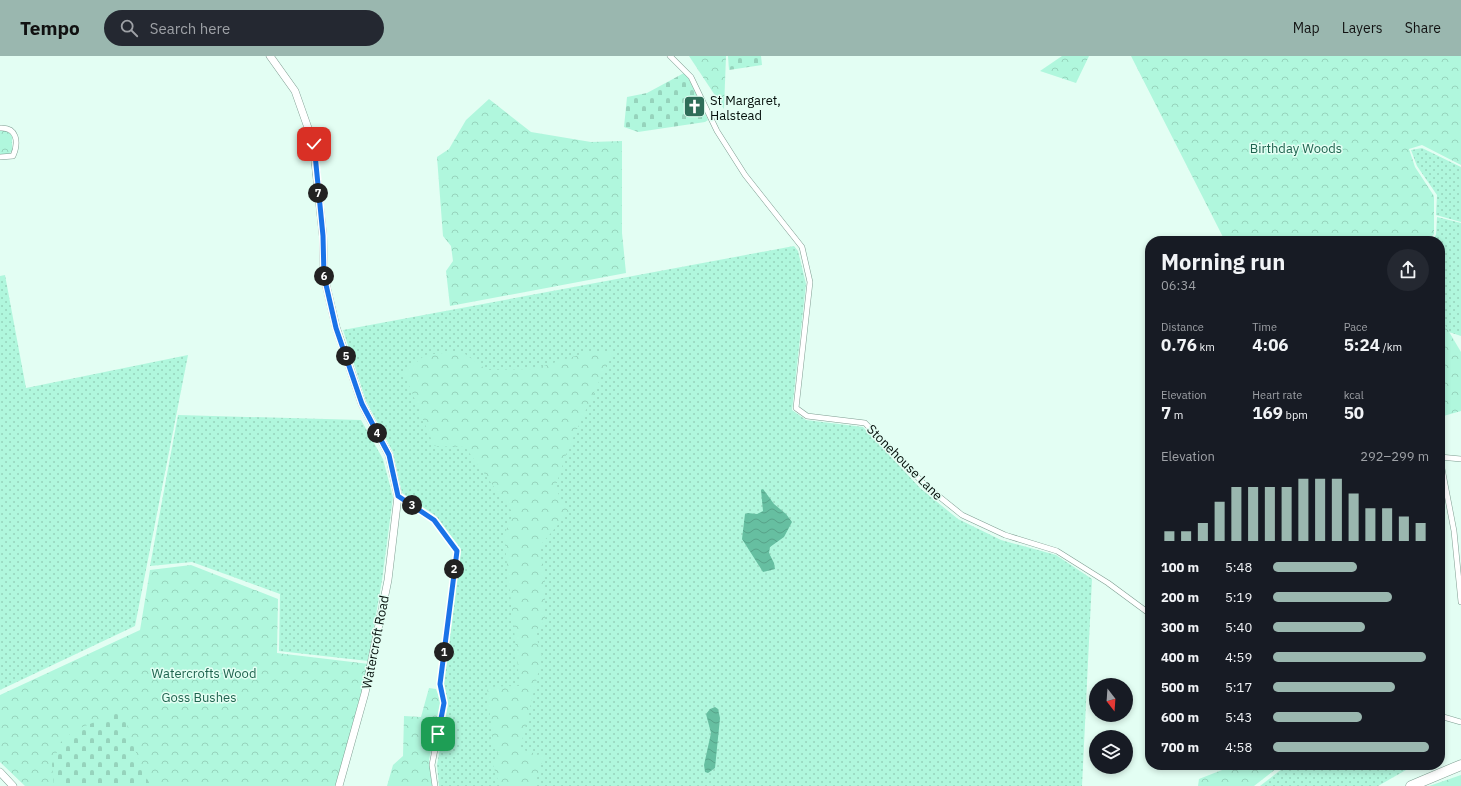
<!DOCTYPE html>
<html lang="en">
<head>
<meta charset="utf-8">
<style>
	:root { --surface:#171b24; --page:#242831; --text:#f1f3f6; --muted:#9ea1a6; --accent:#9ab7af }
	body { margin:0; font-family:"IBM Plex Sans",sans-serif; background:var(--page); color:var(--text); height:100vh; display:flex; flex-direction:column; font-size:15px; white-space:nowrap }
	* { box-sizing:border-box; margin:0 }
	p { font-size:13px; color:var(--muted) }
	.icon { flex:none; width:22px; height:22px; fill:none; stroke:currentColor; stroke-width:2; stroke-linecap:round; stroke-linejoin:round }
	.map { position:relative; flex:1; overflow:hidden }
	.details { position:absolute; left:1145px; top:180px; width:300px; height:534px; display:flex; flex-direction:column; background:var(--surface); border-radius:16px; box-shadow:0 2px 6px #0003 }
	.details>* { flex:none }
	.needle { width:26px; rotate:163deg }
	.fabs { position:absolute; left:1089px; top:622px; display:grid; gap:8px }
	.fabs a { display:grid; place-items:center; width:44px; height:44px; border-radius:50%; background:var(--surface); box-shadow:0 2px 6px #0003; font-size:20px }
	.pin { position:absolute; display:grid; place-items:center; width:34px; height:34px; color:#fff; margin:-17px; border-radius:8px; box-shadow:0 2px 6px #0006 }
	.km { position:absolute; width:20px; height:20px; margin:-10px; border-radius:50%; background:#222; color:#fff; font-size:11px; line-height:20px; text-align:center }
	.round { display:grid; place-items:center; flex:none; width:42px; height:42px; border-radius:21px; background:var(--page) }
	.headline { display:flex; align-items:center; justify-content:space-between; height:68px; padding:0 16px }
	h1 { font-size:22px; font-weight:700; line-height:30px }
	.figures { display:grid; grid-template-columns:repeat(3,1fr); gap:6px; height:68px; padding:4px 16px }
	.figures div { display:grid; align-content:center }
	.figures b { font-size:17px; font-weight:700 }
	.figures small { font-size:11px; font-weight:400 }
	.figures p { font-size:11px }
	.chart { height:112px; padding:8px 16px }
	.chart p { display:flex; justify-content:space-between }
	.chart svg { width:100%; height:72px; margin-top:4px; stroke:var(--accent); stroke-width:6 }
	ul { padding:0 16px; list-style:none; font-size:13px }
	li { display:grid; grid-template-columns:64px 48px 1fr; align-items:center; height:30px }
	li i { height:10px; border-radius:5px; background:var(--accent) }
	header { display:flex; align-items:center; gap:24px; box-sizing:border-box; height:56px; padding:0 20px; background:var(--accent); color:#111 }
	header strong { font-size:19px }
	nav { display:flex; gap:22px; margin-inline-start:auto; font-size:14px }
	.search { width:280px; height:36px; background:var(--page); display:flex; align-items:center; gap:10px; box-sizing:border-box; padding:0 14px; border-radius:22px; color:var(--muted); font-size:15px }
	.map>svg:first-child { display:block }
	.grass { fill:url(#grass-dots) }
	.forest { fill:url(#forest-crowns) }
	.cemetery { fill:url(#cemetery-stones) }
	.water { fill:url(#water-waves) }
	.lines { fill:none; stroke-linecap:round; stroke-linejoin:round }
	.street-casing { stroke:#7e9d91; stroke-width:6 }
	.secondary-casing { stroke:#7e9d91; stroke-width:8 }
	.highway-casing { stroke:#7e9d91; stroke-width:11 }
	.street { stroke:#fff; stroke-width:5 }
	.secondary { stroke:#fff; stroke-width:7 }
	.highway { stroke:#fff; stroke-width:10 }
	.route-casing { stroke:#fff; stroke-width:8 }
	.route { stroke:#1a73e8; stroke-width:5 }
	.labels { text-anchor:middle; stroke-width:3; stroke-linejoin:round; paint-order:stroke }
	.poi-label { font-size:13px; fill:#050f0b; stroke:#e3fef3; text-anchor:start }
	.park-label { font-size:13px; fill:#1f644f; stroke:#e3fef3 }
	.street-label { font-size:13px; fill:#050f0b; stroke:#e3fef3 }
</style>
</head>
<body>
<header>
<strong>Tempo</strong>
<div class="search"><svg class="icon" aria-label="search" viewBox="0 0 24 24"><circle cx="10" cy="10" r="6"/><path d="M15 15l6 6"/></svg>Search here</div>
<nav><a>Map</a><a>Layers</a><a>Share</a></nav>
</header>
<div class="map">
<svg width="1461" height="730" viewBox="0 0 1461 730">
	<defs>
		<pattern id="grass-dots" width="8" height="8" patternUnits="userSpaceOnUse"><rect width="8" height="8" fill="#b0f7dd"/><path d="M2 2h.1M6 6h.1" fill="none" stroke="#96d3bc" stroke-width="1.8" stroke-linecap="round"/></pattern>
		<pattern id="forest-crowns" width="20" height="18" patternUnits="userSpaceOnUse"><rect width="20" height="18" fill="#b0f7dd"/><path d="M2 6a3 3 0 1 1 6 0M12 15a3 3 0 1 1 6 0" fill="none" stroke="#96d3bc"/></pattern>
		<pattern id="cemetery-stones" width="16" height="16" patternUnits="userSpaceOnUse"><rect width="16" height="16" fill="#b0f7dd"/><path d="M2 7V4a2 2 0 0 1 4 0v3zM10 15v-3a2 2 0 0 1 4 0v3z" fill="#96d3bc"/></pattern>
		<pattern id="water-waves" width="16" height="10" patternUnits="userSpaceOnUse"><rect width="16" height="10" fill="#66bfa1"/><path d="M0 5q4-4 8 0t8 0" fill="none" stroke="#57a389"/></pattern>
	</defs>
	<rect width="100%" height="100%" fill="#e3fef3"/>
	<g class="grass">
		<polygon points="1422,92 1461,111 1461,166 1436,159 1437,139 1417,110 1411,94"/>
		<polygon points="1437,161 1461,167 1461,280 1440,273 1440,185 1431,185 1436,179"/>
		<polygon points="794,190 798,195 806,228 792,354 806,364 863,371 920,432 958,463 1001,484 1056,499 1092,523 1082,730 439,730 437,709 448,648 444,627 461,493 436,460 402,437 393,396 366,345 343,274"/>
		<polygon points="5,219 26,332 188,299 135,570 0,634 0,220"/>
		<polygon points="178,359 361,364 383,403 393,441 382,524 368,605 279,595 280,538 192,506 150,510"/>
		<polygon points="1287,709 1405,709 1406,714 1378,730 1260,730"/>
	</g>
	<g class="forest">
		<polygon points="689,0 726,0 724,53"/>
		<polygon points="1062,0 1089,0 1076,27 1040,15"/>
		<polygon points="1131,0 1461,0 1461,109 1422,89 1409,93 1415,111 1434,140 1434,178 1427,185 1363,185 1355,180 1347,185 1225,185"/>
		<polygon points="489,43 531,76 591,86 622,85 622,177 626,217 450,250 446,215 453,205 451,190 443,180 437,101 449,93 466,64"/>
		<polygon points="0,74 6,75 12,79 12,95 8,99 0,99"/>
		<polygon points="1445,269 1461,296 1461,355 1440,361 1440,272"/>
		<polygon points="461,295 487,314 534,313 588,296 613,295 568,393 555,432 569,456 538,492 545,515 545,564 535,576 542,601 520,693 544,700 534,730 500,730 493,709 499,701 493,688 487,631 520,630 504,480 513,457 465,391 434,390 404,317 425,299"/>
		<polygon points="191,509 278,543 277,597 369,608 336,730 25,730 0,706 0,639 140,574 150,514"/>
		<polygon points="429,632 436,633 441,647 429,704 432,730 387,730 393,709 403,700 404,660 421,661"/>
		<polygon points="1225,709 1281,709 1254,730 1198,730 1199,723 1222,714"/>
		<polygon points="1461,719 1461,730 1429,730 1432,729"/>
	</g>
	<g class="cemetery">
		<polygon points="728,0 761,0 762,9 729,14"/>
		<polygon points="684,17 689,23 708,64 705,66 638,76 624,71 627,41 647,37"/>
		<polygon points="122,655 143,717 151,730 54,730 52,708 61,686 75,674"/>
	</g>
	<g class="water">
		<polygon points="763,433 774,448 786,458 792,466 784,481 770,491 769,497 774,507 775,513 763,516 742,483 745,458 748,457 757,458 763,455 761,434"/>
		<polygon points="715,651 718,653 720,662 715,712 708,717 705,716 704,709 711,677 706,658 710,653"/>
	</g>
	<g class="lines">
		<defs>
			<g id="street">
				<polyline points="670,0 691,21 717,75 745,119 802,191 810,226 796,352 807,360 865,367 926,430 962,459 1005,479 1057,495 1108,527 1150,558"/>
				<path d="M0,72c17,-1 19,14 13,28l-13,1"/>
				<polyline points="1440,401 1461,403"/>
				<polyline points="1440,402 1454,475 1461,546"/>
				<polyline points="398,440 434,464 457,495 440,628 444,647 432,709 435,730"/>
				<polyline points="1440,660 1461,666"/>
			</g>
			<g id="secondary">
				<polyline points="270,0 295,35 313,86 323,180 324,220 336,271 362,348 389,399 398,440 388,524 365,637 339,730"/>
				<polyline points="0,716 13,730"/>
			</g>
			<polyline id="highway" points="1411,730 1461,709"/>
		</defs>
		<use href="#street" class="street-casing"/>
		<use href="#secondary" class="secondary-casing"/>
		<use href="#highway" class="highway-casing"/>
		<use href="#street" class="street"/>
		<use href="#secondary" class="secondary"/>
		<use href="#highway" class="highway"/>
	</g>
	<g class="lines">
		<defs>
			<polyline id="route" points="314,88 323,180 324,220 336,272 362,348 389,399 398,440 434,464 457,495 440,628 444,647 438,678"/>
		</defs>
		<use href="#route" class="route-casing"/>
		<use href="#route" class="route"/>
	</g>
	<defs>
		<symbol id="church-square" viewBox="-11 -11 22 22"><rect x="-9" y="-9" width="18" height="18" rx="4" fill="#2f6d59" stroke="#e3fef3"/><path d="M-1.2-6h2.4v3.5h3.3v2.4h-3.3V6h-2.4V-.1h-3.3v-2.4h3.3Z" fill="#fff"/></symbol>
	</defs>
	<g fill-rule="evenodd">
		<use href="#church-square" x="682" y="38" width="25" height="25"/>
	</g>
	<g class="labels">
		<g class="poi-label">
			<text x="710" y="49">St Margaret,<tspan x="710" dy="15">Halstead</tspan></text>
		</g>
		<g class="park-label">
			<text x="1296" y="97">Birthday Woods</text>
			<text x="204" y="622">Watercrofts Wood</text>
			<text x="199" y="646">Goss Bushes</text>
		</g>
		<g class="street-label">
			<text transform="translate(905 406) rotate(45)" y="5">Stonehouse Lane</text>
			<text transform="translate(375 586) rotate(-79)" y="5">Watercroft Road</text>
		</g>
	</g>
</svg>
<div class="fabs">
<a><svg class="needle" viewBox="-14 -14 28 28"><path d="M0-13l5 13h-10z" fill="#e53935"/><path d="M0 13l5-13h-10z" fill="#9ea1a6"/></svg></a>
<a><svg class="icon" aria-label="layers" viewBox="0 0 24 24"><path d="M12 4l9 5-9 5-9-5zM3 14l9 5 9-5"/></svg></a>
</div>
<div class="pin" style="left:438px;top:678px;background:#1e9e55"><svg class="icon" aria-label="arrive" viewBox="0 0 24 24"><path d="M6 21V4h12l-3 4 3 4H6"/></svg></div>
<div class="pin" style="left:314px;top:88px;background:#d93025"><svg class="icon" aria-label="check" viewBox="0 0 24 24"><path d="M5 12l5 5 9-10"/></svg></div>
<b class="km" style="left:444px;top:596px">1</b>
<b class="km" style="left:454px;top:513px">2</b>
<b class="km" style="left:412px;top:449px">3</b>
<b class="km" style="left:377px;top:377px">4</b>
<b class="km" style="left:346px;top:300px">5</b>
<b class="km" style="left:324px;top:220px">6</b>
<b class="km" style="left:318px;top:137px">7</b>
<section class="details">
<div class="headline"><div><h1>Morning run</h1><p>06:34</p></div><a class="round"><svg class="icon" aria-label="share" viewBox="0 0 24 24"><path d="M12 15V3M7 8l5-5 5 5M5 13v7h14v-7"/></svg></a></div>
<div class="figures">
<div><p>Distance</p><b>0.76<small> km</small></b></div>
<div><p>Time</p><b>4:06</b></div>
<div><p>Pace</p><b>5:24<small> /km</small></b></div>
</div>
<div class="figures">
<div><p>Elevation</p><b>7<small> m</small></b></div>
<div><p>Heart rate</p><b>169<small> bpm</small></b></div>
<div><p>kcal</p><b>50</b></div>
</div>
<div class="chart"><p><span>Elevation</span>292–299 m</p>
<svg viewBox="0 0 160 44" preserveAspectRatio="none"><path d="M5 44V38M15 44V38M25 44V33M35 44V20M45 44V11M55 44V11M65 44V11M75 44V11M85 44V6M95 44V6M105 44V6M115 44V15M125 44V24M135 44V24M145 44V29M155 44V33"/></svg>
</div>
<ul>
<li><b>100 m</b>5:48<i style="width:54%"></i></li>
<li><b>200 m</b>5:19<i style="width:76%"></i></li>
<li><b>300 m</b>5:40<i style="width:59%"></i></li>
<li><b>400 m</b>4:59<i style="width:98%"></i></li>
<li><b>500 m</b>5:17<i style="width:78%"></i></li>
<li><b>600 m</b>5:43<i style="width:57%"></i></li>
<li><b>700 m</b>4:58<i style="width:100%"></i></li>
</ul>
</section>
</div>
</body>
</html>
